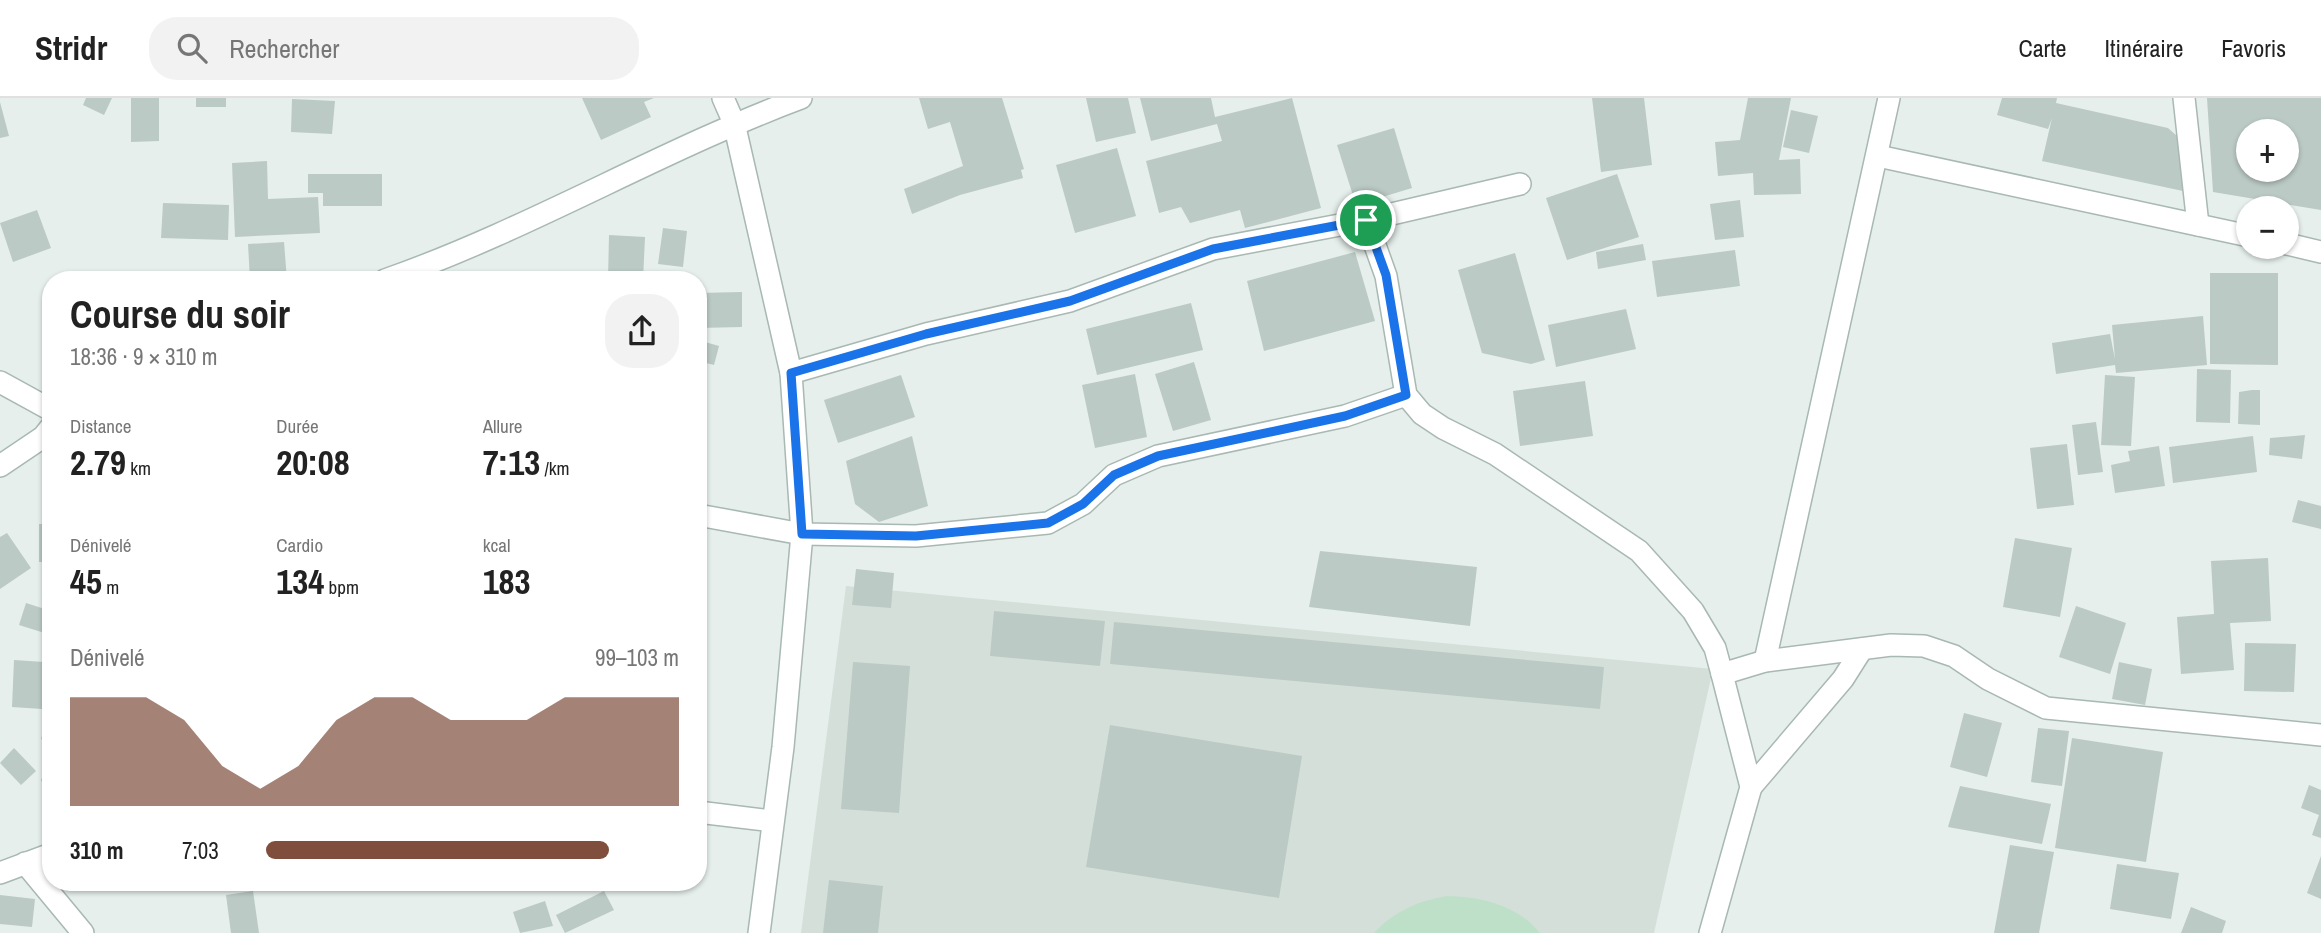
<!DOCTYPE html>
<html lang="fr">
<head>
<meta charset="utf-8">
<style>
	:root { --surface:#fff; --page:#f2f2f2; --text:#222; --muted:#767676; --line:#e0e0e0; --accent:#804e3d }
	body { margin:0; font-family:"Archivo Narrow",sans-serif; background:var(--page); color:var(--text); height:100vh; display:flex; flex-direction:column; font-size:26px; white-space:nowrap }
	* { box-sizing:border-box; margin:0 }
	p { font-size:23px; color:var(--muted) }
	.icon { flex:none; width:38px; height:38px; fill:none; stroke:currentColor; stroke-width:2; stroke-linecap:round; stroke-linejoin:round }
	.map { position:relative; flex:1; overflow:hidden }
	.drawer { position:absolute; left:42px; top:173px; width:665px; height:620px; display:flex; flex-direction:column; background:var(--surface); border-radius:28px; box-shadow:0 2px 5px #0004 }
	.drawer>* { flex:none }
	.controls { position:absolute; left:2236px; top:21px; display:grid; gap:14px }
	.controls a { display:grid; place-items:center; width:63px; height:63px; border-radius:50%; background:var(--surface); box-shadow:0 2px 5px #0004; font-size:35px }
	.pin { position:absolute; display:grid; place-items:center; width:60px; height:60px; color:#fff; margin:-30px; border:4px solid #fff; border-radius:50%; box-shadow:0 2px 7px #0007 }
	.round { display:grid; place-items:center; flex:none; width:74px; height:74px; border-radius:28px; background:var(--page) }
	.head { display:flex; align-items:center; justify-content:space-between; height:119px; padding:0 28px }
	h1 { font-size:38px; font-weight:800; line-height:52px }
	.metrics { display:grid; grid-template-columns:repeat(3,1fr); gap:10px; height:119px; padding:7px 28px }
	.metrics div { display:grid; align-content:center }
	.metrics b { font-size:35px; font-weight:800 }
	.metrics small { font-size:19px; font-weight:400 }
	.metrics p { font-size:19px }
	.chart { height:196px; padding:14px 28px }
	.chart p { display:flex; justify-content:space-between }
	.chart svg { width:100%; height:126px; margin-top:7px; fill:var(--accent); opacity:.7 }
	ul { padding:0 28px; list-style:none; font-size:23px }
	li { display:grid; grid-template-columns:112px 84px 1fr; align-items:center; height:52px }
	li i { height:18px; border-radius:9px; background:var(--accent) }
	header { display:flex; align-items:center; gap:42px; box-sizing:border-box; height:98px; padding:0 35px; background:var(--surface); border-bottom:2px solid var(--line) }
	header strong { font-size:33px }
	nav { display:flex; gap:38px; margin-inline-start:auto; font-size:24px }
	.search { width:490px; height:63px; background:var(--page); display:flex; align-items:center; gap:18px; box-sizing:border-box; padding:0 24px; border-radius:28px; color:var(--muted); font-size:26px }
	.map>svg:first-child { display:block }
	.built { fill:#d4dfda }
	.green { fill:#bfe0c8 }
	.building { fill:#bbcac4; fill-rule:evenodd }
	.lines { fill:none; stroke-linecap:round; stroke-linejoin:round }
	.minor-casing { stroke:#a8b8b2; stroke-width:24 }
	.minor { stroke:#fff; stroke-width:21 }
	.route-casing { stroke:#fff; stroke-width:14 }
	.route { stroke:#1a73e8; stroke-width:9 }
</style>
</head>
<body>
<header>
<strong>Stridr</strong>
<div class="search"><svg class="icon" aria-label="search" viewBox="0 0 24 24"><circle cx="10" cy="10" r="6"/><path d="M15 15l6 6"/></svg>Rechercher</div>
<nav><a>Carte</a><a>Itinéraire</a><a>Favoris</a></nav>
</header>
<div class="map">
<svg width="2321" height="835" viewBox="0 0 2321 835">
	<rect width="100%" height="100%" fill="#e6efeb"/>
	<polygon class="built" points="846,488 1713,571 1654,835 801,835"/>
	<path class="green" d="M1447,798c35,1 70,9 93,37h-166c20,-22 44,-32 73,-37z"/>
	<g class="building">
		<polygon points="86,0 112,0 104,17 83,7"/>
		<polygon points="131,0 159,0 159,43 131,44"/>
		<rect x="196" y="0" width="30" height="9"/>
		<polygon points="582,0 654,0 644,4 651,19 601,42"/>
		<polygon points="919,0 1002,0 1024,71 1021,72 1023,80 960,97 912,116 904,91 963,68 950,24 928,31"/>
		<polygon points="1086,0 1128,0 1136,35 1096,44"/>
		<polygon points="1140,0 1211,0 1215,19 1292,0 1321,110 1245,130 1240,112 1190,125 1181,109 1159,115 1146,63 1222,43 1217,26 1151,43"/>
		<polygon points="1592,0 1644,0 1652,67 1601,74"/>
		<polygon points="1748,0 1791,0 1779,62 1800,61 1801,96 1754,97 1753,75 1718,78 1715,44 1740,42"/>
		<polygon points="2002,0 2057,0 2056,5 2168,30 2177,38 2183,93 2042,63 2052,20 2048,31 1997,17"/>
		<path d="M2207,0h114v112l-108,-18zM2249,33h38v39h-38z"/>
		<polygon points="292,1 335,3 332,36 291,34"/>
		<polygon points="0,4 9,38 0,40"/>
		<polygon points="1791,12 1818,18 1809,55 1783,49"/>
		<polygon points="1394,30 1412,90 1356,107 1337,47"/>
		<polygon points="1117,50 1136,118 1075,135 1056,67"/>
		<polygon points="267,63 268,101 318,99 320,135 235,139 232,65"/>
		<polygon points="308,76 382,76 382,108 323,108 323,95 308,95"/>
		<polygon points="1617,76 1639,139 1567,162 1546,100"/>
		<polygon points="1740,102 1744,139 1715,142 1710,106"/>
		<polygon points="163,105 229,107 228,142 161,140"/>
		<polygon points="37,112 51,150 13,164 0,125"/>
		<polygon points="663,130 687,133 683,169 658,166"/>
		<polygon points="609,137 645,139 643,182 608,182"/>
		<polygon points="284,144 287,182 250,182 248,146"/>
		<polygon points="1643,146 1646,162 1598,171 1596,154"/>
		<polygon points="1735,152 1740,188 1657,199 1652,163"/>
		<polygon points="1355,154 1375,223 1264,253 1247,183"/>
		<polygon points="1515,155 1545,262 1531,266 1482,255 1458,172"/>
		<polygon points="2210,175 2278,175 2278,267 2210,266"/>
		<polygon points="742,194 742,229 698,230 698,195"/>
		<polygon points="1191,205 1203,252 1097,277 1086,231"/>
		<polygon points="1626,211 1636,251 1556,269 1548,227"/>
		<polygon points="2203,218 2207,267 2116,275 2115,267 2056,276 2052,245 2110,236 2115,261 2112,227"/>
		<polygon points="698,242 719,248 714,267 698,263"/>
		<polygon points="1194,264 1211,322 1173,333 1155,276"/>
		<polygon points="2197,271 2231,272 2230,325 2196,324"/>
		<polygon points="1135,276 1147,339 1095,350 1082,287"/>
		<polygon points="901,277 915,319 838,345 824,302"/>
		<polygon points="2105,277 2135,279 2131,348 2101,347"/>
		<polygon points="1585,283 1593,338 1520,348 1513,293"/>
		<polygon points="2252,292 2260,292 2260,327 2238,326 2239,294"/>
		<polygon points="2096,324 2103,374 2078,377 2072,327"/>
		<polygon points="2305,337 2302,361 2269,357 2270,340"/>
		<polygon points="912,338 928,408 879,424 855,406 846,363"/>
		<polygon points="2253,338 2257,374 2173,385 2169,349"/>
		<polygon points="2067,346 2074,407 2037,411 2030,350"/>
		<polygon points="2159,348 2165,388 2115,395 2111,367 2130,363 2128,353"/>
		<polygon points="2298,402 2321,408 2321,431 2292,424"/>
		<rect x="39" y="426" width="12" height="38"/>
		<polygon points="7,435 31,470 0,491 0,439"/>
		<polygon points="2015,440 2072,450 2060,519 2003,509"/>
		<polygon points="1320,453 1477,469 1470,528 1309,509"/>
		<polygon points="2268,460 2271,523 2230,525 2234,572 2181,576 2177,519 2214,516 2211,463"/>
		<polygon points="856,471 894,475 891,510 852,507"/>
		<polygon points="26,505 51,513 51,537 19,527"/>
		<polygon points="2076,508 2126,525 2110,576 2059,559"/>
		<polygon points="994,513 1105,523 1100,568 990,558"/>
		<polygon points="1114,524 1604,569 1600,611 1110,566"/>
		<polygon points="2245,545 2296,546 2294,594 2244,593"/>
		<polygon points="14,562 44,564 42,611 12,609"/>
		<polygon points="853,564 910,568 899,715 841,711"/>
		<polygon points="2119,564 2152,571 2145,607 2112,601"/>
		<polygon points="1964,615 2002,625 1987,679 1950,669"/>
		<polygon points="48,617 51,618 51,644 41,641"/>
		<polygon points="1110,627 1302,658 1279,800 1086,769"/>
		<polygon points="2038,630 2069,633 2062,688 2031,684"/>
		<polygon points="2072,640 2163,654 2146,764 2055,750"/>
		<polygon points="14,650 36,673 21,687 0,665"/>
		<polygon points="51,679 51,715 50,715 41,681"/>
		<polygon points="2309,687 2321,692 2321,740 2312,737 2319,717 2301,710"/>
		<polygon points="1960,688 2051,706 2042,746 1948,729"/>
		<polygon points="2010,747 2054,754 2039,835 1994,835"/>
		<polygon points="2321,758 2321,801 2307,795"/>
		<polygon points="2117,766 2179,775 2171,821 2110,811"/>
		<polygon points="829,782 883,788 878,835 823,835"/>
		<polygon points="302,784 333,784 333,787 303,792"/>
		<polygon points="500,784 545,784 546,790 500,791"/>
		<polygon points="253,793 259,835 231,835 226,797"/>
		<polygon points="604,793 614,812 565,835 556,817"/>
		<polygon points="0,797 35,801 32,829 0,826"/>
		<polygon points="545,803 553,828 520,835 513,814"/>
		<polygon points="2191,809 2226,823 2222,835 2181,835"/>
	</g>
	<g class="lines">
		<defs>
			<g id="minor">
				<polyline points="723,0 734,25 791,275 802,436 783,649 759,835"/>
				<polyline points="2184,0 2198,127"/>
				<polyline points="1878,58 2249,138"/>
				<polyline points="1366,122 1386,178 1406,297 1422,316 1443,330 1495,356 1639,453 1693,513 1715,550 1722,576"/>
				<polyline points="2287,146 2321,154"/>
				<path d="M385,182c143,-50 274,-129 416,-182"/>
				<polyline points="791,275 926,236 1070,203 1213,151 1366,122 1520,86"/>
				<polyline points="0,284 51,312"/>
				<polyline points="0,368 43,339 51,329"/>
				<polyline points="698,417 802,436 916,438 1048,425 1083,406 1114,377 1158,358 1345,318 1406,297"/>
				<polyline points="1765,563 1889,0"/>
				<polyline points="1751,689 1843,581 1862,551"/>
				<polyline points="698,714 772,723"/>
				<polyline points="25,765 83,835"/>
				<polyline points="0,775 51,756"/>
				<polyline points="1710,835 1751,689 1722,576 1765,563 1891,547 1924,548 1954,558 1988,581 2046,610 2321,637"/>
			</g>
		</defs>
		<use href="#minor" class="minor-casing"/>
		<use href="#minor" class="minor"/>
	</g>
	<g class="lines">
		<defs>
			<polygon id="route" points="1366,122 1386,177 1406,297 1345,318 1158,358 1114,377 1083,406 1048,425 916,438 802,436 791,275 926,236 1070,203 1213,151"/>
		</defs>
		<use href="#route" class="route-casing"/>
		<use href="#route" class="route"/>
	</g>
</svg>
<div class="controls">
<a>+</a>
<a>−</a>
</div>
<div class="pin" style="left:1366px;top:122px;background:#1e9e55"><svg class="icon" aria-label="arrive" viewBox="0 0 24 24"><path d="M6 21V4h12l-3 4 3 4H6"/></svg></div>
<section class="drawer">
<div class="head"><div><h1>Course du soir</h1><p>18:36 · 9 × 310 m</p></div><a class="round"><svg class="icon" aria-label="share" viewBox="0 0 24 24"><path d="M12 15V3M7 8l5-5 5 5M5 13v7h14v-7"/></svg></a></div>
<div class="metrics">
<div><p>Distance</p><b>2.79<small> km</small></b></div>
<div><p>Durée</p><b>20:08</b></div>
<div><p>Allure</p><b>7:13<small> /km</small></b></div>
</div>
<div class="metrics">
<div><p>Dénivelé</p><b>45<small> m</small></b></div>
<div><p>Cardio</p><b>134<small> bpm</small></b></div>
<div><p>kcal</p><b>183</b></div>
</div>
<div class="chart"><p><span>Dénivelé</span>99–103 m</p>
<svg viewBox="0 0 160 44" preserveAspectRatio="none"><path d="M0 44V6L10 6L20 6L30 14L40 30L50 38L60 30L70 14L80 6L90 6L100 14L110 14L120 14L130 6L140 6L150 6L160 6V44z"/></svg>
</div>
<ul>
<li><b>310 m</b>7:03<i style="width:83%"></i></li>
</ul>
</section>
</div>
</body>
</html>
